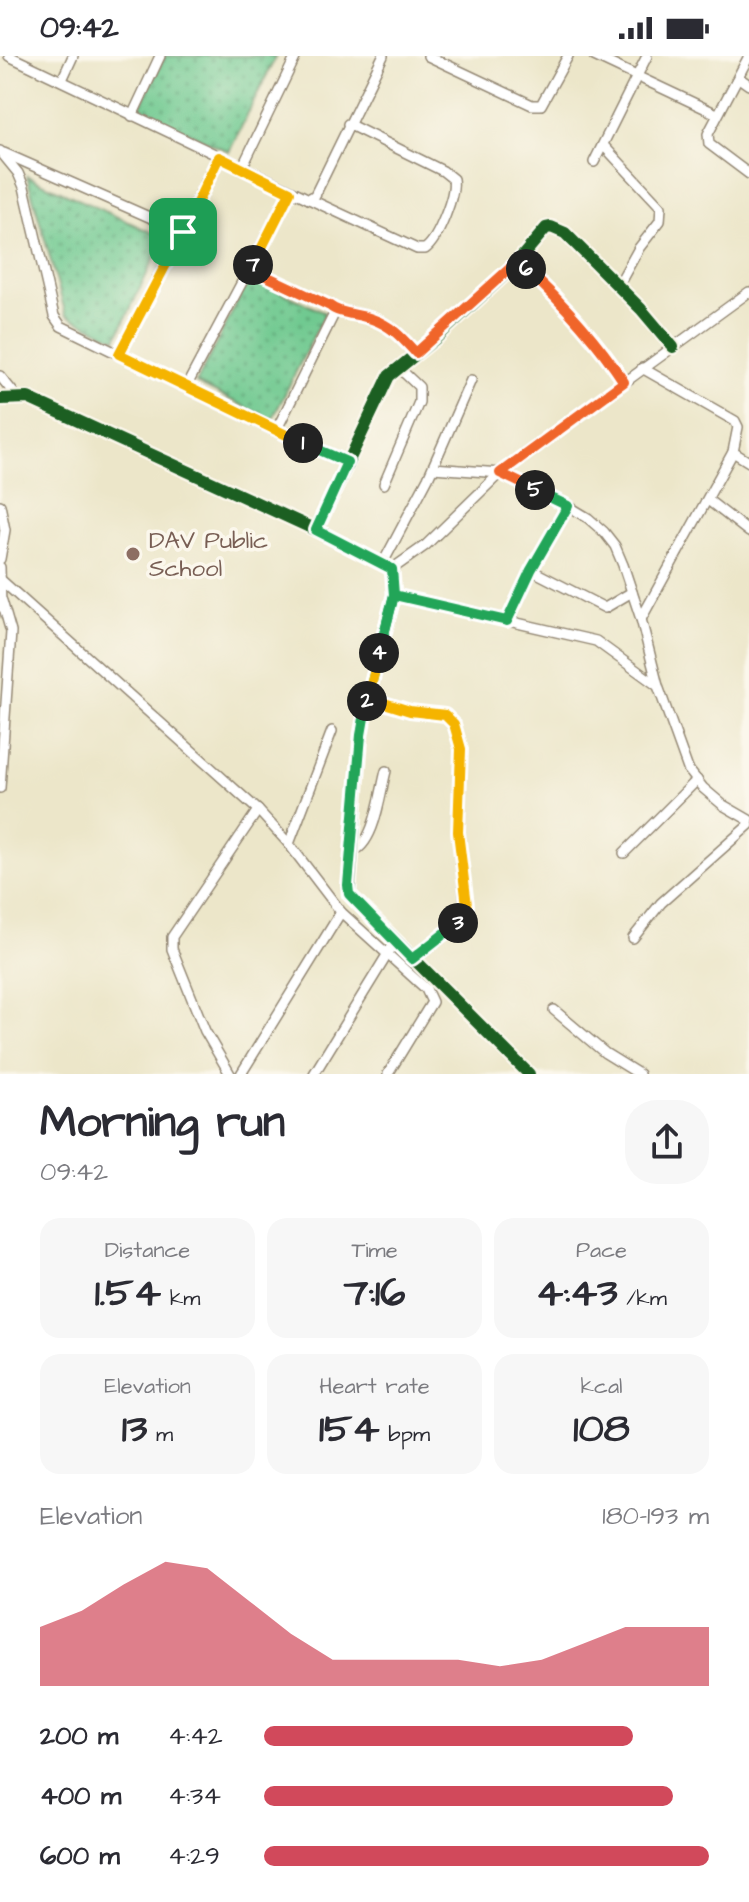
<!DOCTYPE html>
<html lang="en">
<head>
<meta charset="utf-8">
<style>
	:root { --surface:#fff; --page:#f7f7f7; --text:#2b2b33; --muted:#7c7c81; --accent:#d1495b }
	body { margin:0; font-family:"Architects Daughter",sans-serif; background:var(--page); color:var(--text); height:100vh; display:flex; flex-direction:column; font-size:30px; white-space:nowrap }
	* { box-sizing:border-box; margin:0 }
	p { font-size:26px; color:var(--muted) }
	.icon { flex:none; width:44px; height:44px; fill:none; stroke:currentColor; stroke-width:2; stroke-linecap:round; stroke-linejoin:round }
	.map { position:relative; height:1018px; overflow:hidden }
	.panel { display:flex; flex-direction:column; background:var(--surface); flex:1 }
	.panel>* { flex:none }
	.pin { position:absolute; display:grid; place-items:center; width:68px; height:68px; color:#fff; margin:-34px; border-radius:16px; box-shadow:0 4px 12px #0006 }
	.km { position:absolute; width:40px; height:40px; margin:-20px; border-radius:50%; background:#222; color:#fff; font-size:22px; line-height:40px; text-align:center }
	.round { display:grid; place-items:center; flex:none; width:84px; height:84px; border-radius:32px; background:var(--page) }
	.overview { display:flex; align-items:center; justify-content:space-between; height:136px; padding:0 40px }
	h1 { font-size:44px; font-weight:700; line-height:60px }
	.figures { display:grid; grid-template-columns:repeat(3,1fr); gap:12px; height:136px; padding:8px 40px }
	.figures div { display:grid; align-content:center; border-radius:20px; background:var(--page); text-align:center }
	.figures b { font-size:40px; font-weight:700 }
	.figures small { font-size:22px; font-weight:400 }
	.figures p { font-size:22px }
	.chart { height:224px; padding:16px 40px }
	.chart p { display:flex; justify-content:space-between }
	.chart svg { width:100%; height:144px; margin-top:8px; fill:var(--accent); opacity:.7 }
	ul { padding:0 40px; list-style:none; font-size:26px }
	li { display:grid; grid-template-columns:128px 96px 1fr; align-items:center; height:60px }
	li i { height:20px; border-radius:10px; background:var(--accent) }
	.status { display:flex; justify-content:space-between; align-items:center; height:56px; padding:0 40px; background:var(--surface); direction:ltr }
	.status svg { height:22px; fill:currentColor }
	.map>svg:first-child { display:block }
	.grass { fill:url(#grass-dots); stroke:#557a57; stroke-width:2 }
	.lines { fill:none; stroke-linecap:round; stroke-linejoin:round }
	.street-casing { stroke:#948874; stroke-width:12 }
	.street { stroke:#fff; stroke-width:9 }
	.cycleway-casing { stroke:#fbf7ec; stroke-width:17 }
	.cycleway { stroke:#1b5e20; stroke-width:12 }
	.split-1-casing { stroke:#fff; stroke-width:16 }
	.split-2-casing { stroke:#fff; stroke-width:16 }
	.split-3-casing { stroke:#fff; stroke-width:16 }
	.split-4-casing { stroke:#fff; stroke-width:16 }
	.split-5-casing { stroke:#fff; stroke-width:16 }
	.split-6-casing { stroke:#fff; stroke-width:16 }
	.split-7-casing { stroke:#fff; stroke-width:16 }
	.split-8-casing { stroke:#fff; stroke-width:16 }
	.split-1 { stroke:#f5b400; stroke-width:10 }
	.split-2 { stroke:#22a559; stroke-width:10 }
	.split-3 { stroke:#22a559; stroke-width:10 }
	.split-4 { stroke:#f5b400; stroke-width:10 }
	.split-5 { stroke:#22a559; stroke-width:10 }
	.split-6 { stroke:#f0652b; stroke-width:10 }
	.split-7 { stroke:#f0652b; stroke-width:10 }
	.split-8 { stroke:#f5b400; stroke-width:10 }
	.education-dot { fill:#8d6e63; stroke:#fbf7ec; stroke-width:3 }
	.labels { text-anchor:middle; stroke-width:7; stroke-linejoin:round; paint-order:stroke }
	.education-label { font-size:24px; fill:#785e54; stroke:#fbf7ec; text-anchor:start }
</style>
</head>
<body>
<div class="status"><b>09:42</b><svg viewBox="0 0 49 12"><path d="M0 12V9h3v3zM5 12V6h3v6zM10 12V3h3v9zM15 12V0h3v12zM26 1h20v11H26zM47 4h2v5h-2z"/></svg></div>
<div class="map">
<svg width="749" height="1018" viewBox="0 0 749 1018">
	<defs>
		<pattern id="grass-dots" width="8" height="8" patternUnits="userSpaceOnUse" patternTransform="scale(2)"><rect width="8" height="8" fill="#6fc990"/><path d="M2 2h.1M6 6h.1" fill="none" stroke="#5ca375" stroke-width="1.8" stroke-linecap="round"/></pattern>
	</defs>
	<rect width="100%" height="100%" fill="#fbf7ec"/>
	<filter id="ink" filterUnits="userSpaceOnUse"><feTurbulence type="fractalNoise" baseFrequency=".0125" numOctaves="2"/><feDisplacementMap in="SourceGraphic" scale="16" xChannelSelector="R" yChannelSelector="G"/><feConvolveMatrix kernelMatrix="1 2 1 2 8 2 1 2 1" color-interpolation-filters="sRGB"/></filter>
	<filter id="wash" filterUnits="userSpaceOnUse"><feTurbulence type="fractalNoise" baseFrequency=".006" numOctaves="4" result="noise"/><feDisplacementMap in="SourceGraphic" scale="32" xChannelSelector="R" yChannelSelector="G"/><feGaussianBlur stdDeviation="1.8" result="paint"/><feColorMatrix in="noise" values="0 0 0 0 0 0 0 0 0 0 0 0 0 0 0 0 0 1.4 0 .05"/><feComposite in="paint" operator="in"/></filter>
	<g filter="url(#wash)">
		<rect width="100%" height="100%" fill="#ece6c9"/>
		<g class="grass">
			<polygon points="165,0 276,0 229,96 139,53"/>
			<polygon points="27,120 164,182 116,283 66,259"/>
			<polygon points="250,221 325,257 272,364 196,327"/>
		</g>
	</g>
	<g filter="url(#ink)">
		<g class="lines">
			<defs>
				<g id="street">
					<polyline points="9,0 309,143 315,139 383,0"/>
					<polyline points="428,0 532,49 541,49 568,0"/>
					<polyline points="594,0 717,58"/>
					<polyline points="749,0 708,78 709,88 749,118"/>
					<polyline points="739,22 749,29"/>
					<polyline points="62,24 73,0"/>
					<polyline points="132,60 160,0"/>
					<polyline points="603,89 661,151 660,165 639,192 618,230"/>
					<polyline points="0,95 18,117 24,131 54,260 61,270 276,375 347,406"/>
					<polyline points="4,97 183,176"/>
					<polyline points="594,106 647,0"/>
					<polyline points="242,112 296,0"/>
					<path d="M309,143l108,50h8c13,-9 31,-55 28,-70l-10,-8 -95,-47"/>
					<path d="M518,205c40,37 75,75 106,121"/>
					<polyline points="251,213 330,250 334,254 333,260 276,375"/>
					<path d="M334,254c42,6 54,12 82,43"/>
					<polyline points="119,298 219,101"/>
					<polyline points="0,320 17,341"/>
					<polyline points="186,331 290,136"/>
					<polyline points="0,343 28,342 316,474 392,513 394,539 366,649 361,679 349,838 529,1018"/>
					<polyline points="733,396 749,406"/>
					<polyline points="433,412 500,417 568,450 588,462 604,476 615,490 623,509 641,563 658,630 688,713 703,732 723,749 749,764"/>
					<polyline points="384,428 419,346 419,331 398,311"/>
					<polyline points="708,444 749,476"/>
					<polyline points="0,449 5,474 0,503"/>
					<polyline points="316,474 389,320 436,282 514,210 546,172 551,171 565,177 641,253 673,291"/>
					<polyline points="383,507 428,422 471,324"/>
					<polyline points="0,511 1,551"/>
					<polyline points="392,513 426,489 500,417 749,236"/>
					<polyline points="531,514 605,552 632,536"/>
					<polyline points="1,524 258,754 289,788 341,856 426,933 432,946 388,1018"/>
					<polyline points="394,539 596,585 658,630"/>
					<polyline points="641,563 733,396 738,371 735,365 642,312"/>
					<polyline points="507,565 531,514 568,450"/>
					<polyline points="368,642 410,655 445,659 454,668 461,693 458,776 466,856 452,872 412,903"/>
					<polyline points="0,732 11,576 2,545"/>
					<polyline points="289,788 332,675"/>
					<path d="M351,796c24,-6 29,-59 35,-81"/>
					<polyline points="624,797 697,724"/>
					<polyline points="633,882 661,847 749,769"/>
					<polyline points="554,954 605,997 639,1018"/>
					<polyline points="230,1018 205,975 172,893 172,881 258,754"/>
					<polyline points="241,1018 341,856"/>
					<polyline points="314,1018 395,886"/>
				</g>
			</defs>
			<use href="#street" class="street-casing"/>
			<use href="#street" class="street"/>
			<defs>
				<g id="cycleway">
					<polyline points="0,343 28,342 316,474 392,513 394,539 366,649 361,679 349,838 529,1018"/>
					<polyline points="316,474 389,320 436,282 514,210 546,172 551,171 565,177 641,253 673,291"/>
				</g>
			</defs>
			<use href="#cycleway" class="cycleway-casing"/>
			<use href="#cycleway" class="cycleway"/>
		</g>
	</g>
	<g class="lines" filter="url(#ink)">
		<defs>
			<polyline id="split-1" points="183,176 119,298 303,387"/>
			<polyline id="split-2" points="303,387 347,406 316,474 392,513 394,539 367,645"/>
			<polyline id="split-3" points="367,645 361,679 348,829 349,838 412,903 458,867"/>
			<polyline id="split-4" points="379,597 368,642 410,655 445,659 454,668 461,693 458,776 467,849 466,856 458,867"/>
			<polyline id="split-5" points="379,597 394,539 507,565 531,514 568,450 535,434"/>
			<path id="split-6" d="M526,213c37,34 70,70 98,113l-124,91 35,17"/>
			<path id="split-7" d="M253,209l-2,4 79,37c9,8 29,8 42,13 20,7 30,19 44,34l102,-92 8,8"/>
			<polyline id="split-8" points="183,176 219,101 290,136 253,209"/>
		</defs>
		<use href="#split-1" class="split-1-casing"/>
		<use href="#split-2" class="split-2-casing"/>
		<use href="#split-3" class="split-3-casing"/>
		<use href="#split-4" class="split-4-casing"/>
		<use href="#split-5" class="split-5-casing"/>
		<use href="#split-6" class="split-6-casing"/>
		<use href="#split-7" class="split-7-casing"/>
		<use href="#split-8" class="split-8-casing"/>
		<use href="#split-1" class="split-1"/>
		<use href="#split-2" class="split-2"/>
		<use href="#split-3" class="split-3"/>
		<use href="#split-4" class="split-4"/>
		<use href="#split-5" class="split-5"/>
		<use href="#split-6" class="split-6"/>
		<use href="#split-7" class="split-7"/>
		<use href="#split-8" class="split-8"/>
	</g>
	<circle class="education-dot" cx="133" cy="498" r="8"/>
	<g class="labels">
		<g class="education-label">
			<text x="149" y="492">DAV Public<tspan x="149" dy="28">School</tspan></text>
		</g>
	</g>
</svg>
<div class="pin" style="left:183px;top:176px;background:#1e9e55"><svg class="icon" aria-label="arrive" viewBox="0 0 24 24"><path d="M6 21V4h12l-3 4 3 4H6"/></svg></div>
<b class="km" style="left:303px;top:387px">1</b>
<b class="km" style="left:367px;top:645px">2</b>
<b class="km" style="left:458px;top:867px">3</b>
<b class="km" style="left:379px;top:597px">4</b>
<b class="km" style="left:535px;top:434px">5</b>
<b class="km" style="left:526px;top:213px">6</b>
<b class="km" style="left:253px;top:209px">7</b>
</div>
<section class="panel">
<div class="overview"><div><h1>Morning run</h1><p>09:42</p></div><a class="round"><svg class="icon" aria-label="share" viewBox="0 0 24 24"><path d="M12 15V3M7 8l5-5 5 5M5 13v7h14v-7"/></svg></a></div>
<div class="figures">
<div><p>Distance</p><b>1.54<small> km</small></b></div>
<div><p>Time</p><b>7:16</b></div>
<div><p>Pace</p><b>4:43<small> /km</small></b></div>
</div>
<div class="figures">
<div><p>Elevation</p><b>13<small> m</small></b></div>
<div><p>Heart rate</p><b>154<small> bpm</small></b></div>
<div><p>kcal</p><b>108</b></div>
</div>
<div class="chart"><p><span>Elevation</span>180–193 m</p>
<svg viewBox="0 0 160 44" preserveAspectRatio="none"><path d="M0 44V26L10 21L20 13L30 6L40 8L50 18L60 28L70 36L80 36L90 36L100 36L110 38L120 36L130 31L140 26L150 26L160 26V44z"/></svg>
</div>
<ul>
<li><b>200 m</b>4:42<i style="width:83%"></i></li>
<li><b>400 m</b>4:34<i style="width:92%"></i></li>
<li><b>600 m</b>4:29<i style="width:100%"></i></li>
</ul>
</section>
</body>
</html>
